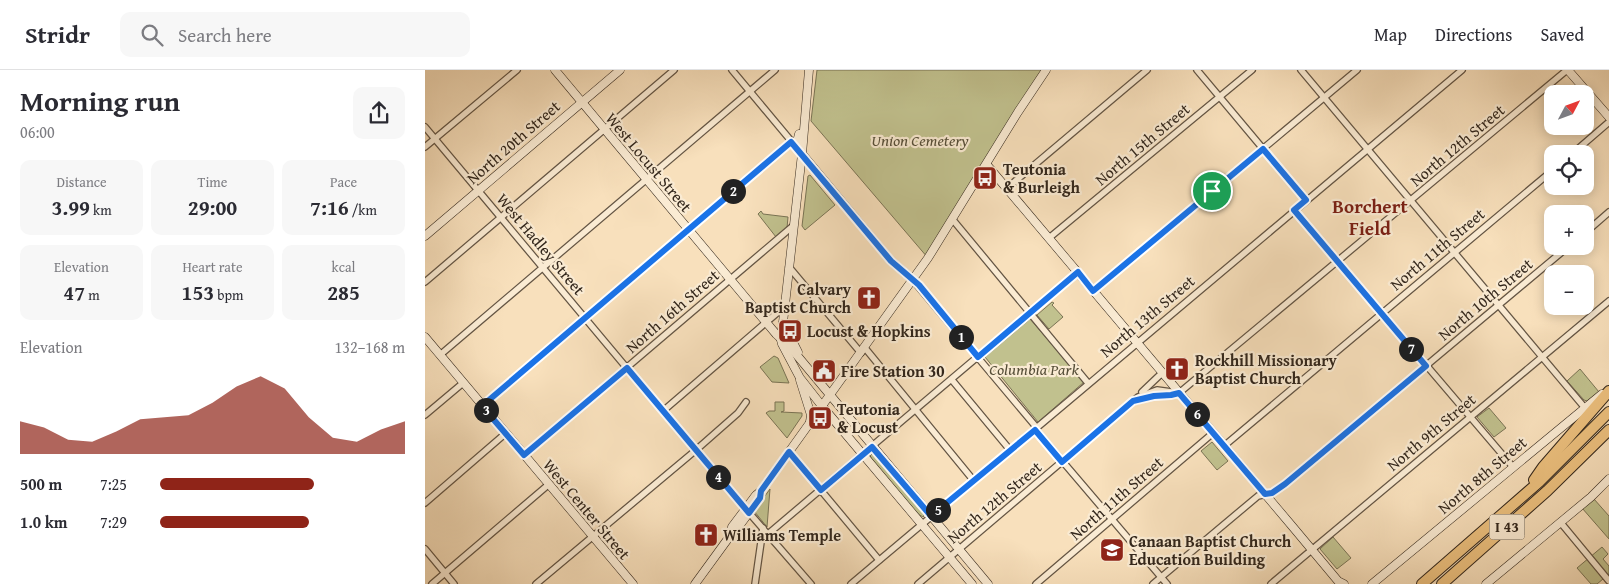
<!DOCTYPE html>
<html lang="en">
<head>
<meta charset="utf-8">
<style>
	:root { --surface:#fff; --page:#f7f7f7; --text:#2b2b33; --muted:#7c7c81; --line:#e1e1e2; --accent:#8f2418 }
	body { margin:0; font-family:"Gentium Book Plus",serif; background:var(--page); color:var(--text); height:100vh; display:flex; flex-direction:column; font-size:19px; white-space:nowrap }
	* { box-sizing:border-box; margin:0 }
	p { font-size:16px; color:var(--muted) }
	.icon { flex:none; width:28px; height:28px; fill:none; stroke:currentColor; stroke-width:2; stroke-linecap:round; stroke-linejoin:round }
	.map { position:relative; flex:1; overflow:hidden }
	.sheet { display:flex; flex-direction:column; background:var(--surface); width:425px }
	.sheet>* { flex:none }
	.needle { width:32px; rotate:49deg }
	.fabs { position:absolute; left:1119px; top:15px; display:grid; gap:10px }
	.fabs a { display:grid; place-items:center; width:50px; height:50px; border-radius:10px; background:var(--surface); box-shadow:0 2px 12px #0003; font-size:25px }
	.pin { position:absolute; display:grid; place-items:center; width:42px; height:42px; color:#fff; margin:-21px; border:2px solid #fff; border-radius:50%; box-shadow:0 1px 5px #0007 }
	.km { position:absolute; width:25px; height:25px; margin:-12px; border-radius:50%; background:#222; color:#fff; font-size:14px; line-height:25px; text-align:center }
	.round { display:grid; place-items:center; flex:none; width:52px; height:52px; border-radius:10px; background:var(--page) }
	.summary { display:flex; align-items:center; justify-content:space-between; height:85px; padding:0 20px }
	h1 { font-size:28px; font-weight:700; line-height:38px }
	.metrics { display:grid; grid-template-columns:repeat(3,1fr); gap:8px; height:85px; padding:5px 20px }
	.metrics div { display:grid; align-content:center; border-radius:10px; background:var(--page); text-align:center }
	.metrics b { font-size:21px; font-weight:700 }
	.metrics small { font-size:14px; font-weight:400 }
	.metrics p { font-size:14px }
	.chart { height:140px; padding:10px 20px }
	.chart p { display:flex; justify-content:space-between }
	.chart svg { width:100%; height:90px; margin-top:5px; fill:var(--accent); opacity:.7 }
	ul { padding:0 20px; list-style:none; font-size:16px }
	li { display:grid; grid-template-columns:80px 60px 1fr; align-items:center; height:38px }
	li i { height:12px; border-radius:6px; background:var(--accent) }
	header { display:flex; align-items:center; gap:30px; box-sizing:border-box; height:70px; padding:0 25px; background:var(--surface); border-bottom:1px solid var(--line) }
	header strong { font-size:24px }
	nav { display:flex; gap:28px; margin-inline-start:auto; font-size:18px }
	.search { width:350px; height:45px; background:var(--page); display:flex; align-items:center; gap:12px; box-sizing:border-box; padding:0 18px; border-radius:10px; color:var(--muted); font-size:19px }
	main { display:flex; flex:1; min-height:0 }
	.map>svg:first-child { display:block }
	.green { fill:#c1c18e; stroke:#7a7455 }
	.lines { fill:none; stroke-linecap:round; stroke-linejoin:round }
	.street-casing { stroke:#645544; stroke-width:8 }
	.secondary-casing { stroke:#33271c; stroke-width:9 }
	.highway-casing { stroke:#33271c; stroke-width:12 }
	.street { stroke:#faebd3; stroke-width:5.5 }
	.secondary { stroke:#faebd3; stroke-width:8 }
	.highway { stroke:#ecc07e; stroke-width:10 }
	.route-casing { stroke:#fff; stroke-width:10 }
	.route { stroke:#1a73e8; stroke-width:6 }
	.labels { text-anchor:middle; stroke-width:4.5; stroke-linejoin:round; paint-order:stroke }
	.shield { fill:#faebd3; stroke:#6f6253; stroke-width:1 }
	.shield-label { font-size:15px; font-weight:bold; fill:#33271c }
	.park-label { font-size:16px; font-style:italic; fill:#564e38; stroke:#faebd3 }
	.street-label { font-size:16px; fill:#33271c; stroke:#faebd3 }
	.poi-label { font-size:16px; font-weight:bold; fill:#33271c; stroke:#faebd3; text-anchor:start }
	.quarter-label { font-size:19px; font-weight:bold; fill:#7a1f14; stroke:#faebd3 }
</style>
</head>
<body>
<header>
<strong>Stridr</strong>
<div class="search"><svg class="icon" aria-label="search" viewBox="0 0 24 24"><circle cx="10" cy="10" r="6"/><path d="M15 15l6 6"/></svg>Search here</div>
<nav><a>Map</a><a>Directions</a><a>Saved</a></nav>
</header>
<main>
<section class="sheet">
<div class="summary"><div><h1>Morning run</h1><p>06:00</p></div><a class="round"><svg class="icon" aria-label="share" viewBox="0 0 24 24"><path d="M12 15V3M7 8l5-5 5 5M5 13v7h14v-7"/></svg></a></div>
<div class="metrics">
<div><p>Distance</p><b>3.99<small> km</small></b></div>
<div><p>Time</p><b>29:00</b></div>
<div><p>Pace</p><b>7:16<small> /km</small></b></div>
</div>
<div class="metrics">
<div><p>Elevation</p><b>47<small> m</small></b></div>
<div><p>Heart rate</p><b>153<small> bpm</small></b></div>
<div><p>kcal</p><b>285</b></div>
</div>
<div class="chart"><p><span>Elevation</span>132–168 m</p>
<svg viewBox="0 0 160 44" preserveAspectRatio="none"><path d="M0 44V28L10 31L20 37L30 38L40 33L50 27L60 26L70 25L80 19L90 11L100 6L110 12L120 26L130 36L140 38L150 32L160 28V44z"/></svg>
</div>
<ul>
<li><b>500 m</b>7:25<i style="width:63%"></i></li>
<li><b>1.0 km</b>7:29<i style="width:61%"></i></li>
</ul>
</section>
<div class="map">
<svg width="1184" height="514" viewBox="0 0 1184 514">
	<rect width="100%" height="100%" fill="#f8e0bc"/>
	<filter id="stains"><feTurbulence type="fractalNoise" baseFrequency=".004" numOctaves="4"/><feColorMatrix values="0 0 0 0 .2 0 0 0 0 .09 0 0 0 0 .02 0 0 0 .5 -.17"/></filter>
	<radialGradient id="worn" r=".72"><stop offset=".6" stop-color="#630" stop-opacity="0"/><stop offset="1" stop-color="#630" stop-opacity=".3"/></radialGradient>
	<g class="green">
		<polygon points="392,0 621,0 503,188 386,51"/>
		<polygon points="385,105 410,135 380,160 377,156 383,106"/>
		<polygon points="336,141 338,144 363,147 362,158 351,167 333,144"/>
		<polygon points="627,232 629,233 627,235 638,247 624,259 612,245"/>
		<polygon points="605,249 659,312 613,352 560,287"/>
		<polygon points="349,286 353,288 364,313 347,312 335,297"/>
		<polygon points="1155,299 1174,322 1162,331 1159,330 1142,311"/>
		<polygon points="350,332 359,332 359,341 356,342 377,343 377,346 362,368 341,343 344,341 350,341"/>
		<polygon points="1064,338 1081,358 1069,367 1052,347"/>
		<polygon points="787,372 803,391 792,400 776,381"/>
		<polygon points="447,384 452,387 497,440 499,446 498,447 493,444 448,391 445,386"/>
		<polygon points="345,419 342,457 329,441"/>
		<polygon points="1169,429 1184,446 1184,469 1157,438"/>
		<polygon points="908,467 926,488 912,499 895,479"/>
		<polygon points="1177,477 1183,484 1178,489 1184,496 1184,504 1172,514 1166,514 1152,498"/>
	</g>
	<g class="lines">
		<defs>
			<g id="street">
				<polyline points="307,0 377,84"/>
				<polyline points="772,0 881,130"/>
				<polyline points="876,0 1160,338"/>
				<polyline points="0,57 293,407 386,514"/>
				<polyline points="0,77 92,0"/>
				<polyline points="1147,84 1184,52"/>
				<polyline points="582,118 722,0"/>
				<polyline points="869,140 1088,397"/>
				<polyline points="528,150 663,313"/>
				<polyline points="1160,163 1184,142"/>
				<polyline points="624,168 827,0"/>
				<polyline points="364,197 436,283"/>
				<polyline points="487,209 612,358"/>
				<polyline points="0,212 249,0"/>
				<polyline points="668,221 932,0"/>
				<polyline points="440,278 549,411"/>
				<polyline points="15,285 350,0"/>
				<polyline points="527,310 585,380"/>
				<polyline points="717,322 737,303"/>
				<polyline points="709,331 729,326 746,325 754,323 1142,0"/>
				<polyline points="57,336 366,72"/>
				<polyline points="238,341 359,237"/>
				<polyline points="0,345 38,313"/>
				<polyline points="610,359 742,514"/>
				<polyline points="799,376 1128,100"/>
				<polyline points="364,382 454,490"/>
				<polyline points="99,385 368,156"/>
				<polyline points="0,433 81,363"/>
				<polyline points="1136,453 1184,511"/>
				<polyline points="343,464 653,202"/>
				<polyline points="0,479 29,514"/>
				<polyline points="7,514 123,415"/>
				<polyline points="111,514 271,380 313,343 321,332"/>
				<polyline points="330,514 338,458"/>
				<polyline points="426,514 1037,0"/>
				<polyline points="493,514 713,327 732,320 754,323"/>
				<polyline points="611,514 788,363"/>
				<polyline points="728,514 833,426 847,423 860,414 1144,176"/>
				<polyline points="846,514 1184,231"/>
			</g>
			<g id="secondary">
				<polyline points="130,0 351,264 365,277 563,514"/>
				<polyline points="384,0 377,84 356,270 357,274 375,308 397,336 547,514"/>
				<polyline points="1143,0 1184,47"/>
				<polyline points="366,72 370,73 372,72 374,64"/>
				<polyline points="377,84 466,191 487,209"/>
				<polyline points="562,95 867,456 913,511 919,514"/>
				<polyline points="0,166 195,0"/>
				<polyline points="358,253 373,282"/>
				<polyline points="0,267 208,514"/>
				<polyline points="375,310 386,345 385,352"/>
				<polyline points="305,466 307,457 331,425 336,421 503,188 593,42 621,0"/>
				<polyline points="270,514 305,466 311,460 332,432"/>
				<polyline points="947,514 1177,324"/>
				<polyline points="1061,514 1166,427 1184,409"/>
			</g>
			<g id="highway">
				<polyline points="1109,410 1118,397 1184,321"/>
				<polyline points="997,514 1114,412 1184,342"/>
				<polyline points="1017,514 1122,421 1184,360"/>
			</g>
		</defs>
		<use href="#street" class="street-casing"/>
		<use href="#secondary" class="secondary-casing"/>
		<use href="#highway" class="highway-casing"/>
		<use href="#street" class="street"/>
		<use href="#secondary" class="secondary"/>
		<use href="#highway" class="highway"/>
	</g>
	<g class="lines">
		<defs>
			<polygon id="route" points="366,72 466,191 494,215 553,287 653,202 668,221 838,79 881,130 869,140 1001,296 860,414 847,423 840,424 754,323 746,325 729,326 708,331 637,392 610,360 506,446 447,377 396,420 364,382 336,421 335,428 324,443 202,298 99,385 57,336"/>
		</defs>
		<use href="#route" class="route-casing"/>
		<use href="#route" class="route"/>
	</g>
	<defs>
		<symbol id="bus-square" viewBox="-11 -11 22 22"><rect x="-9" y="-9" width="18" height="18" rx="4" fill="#8f2418" stroke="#faebd3"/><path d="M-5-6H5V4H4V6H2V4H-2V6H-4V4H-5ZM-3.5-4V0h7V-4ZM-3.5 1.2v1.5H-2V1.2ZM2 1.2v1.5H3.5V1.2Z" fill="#fff"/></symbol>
		<symbol id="church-square" viewBox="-11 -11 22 22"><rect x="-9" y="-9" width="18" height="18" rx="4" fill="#8f2418" stroke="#faebd3"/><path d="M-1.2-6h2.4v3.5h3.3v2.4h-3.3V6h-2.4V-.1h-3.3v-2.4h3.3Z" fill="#fff"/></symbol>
		<symbol id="civic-square" viewBox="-11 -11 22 22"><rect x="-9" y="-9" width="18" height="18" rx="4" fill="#8f2418" stroke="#faebd3"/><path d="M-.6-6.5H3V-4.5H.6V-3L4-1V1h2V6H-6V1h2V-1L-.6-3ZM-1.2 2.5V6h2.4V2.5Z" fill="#fff"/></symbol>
		<symbol id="school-square" viewBox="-11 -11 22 22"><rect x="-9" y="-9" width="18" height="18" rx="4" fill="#8f2418" stroke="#faebd3"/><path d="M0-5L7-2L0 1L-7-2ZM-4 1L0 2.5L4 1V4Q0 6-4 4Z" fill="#fff"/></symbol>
	</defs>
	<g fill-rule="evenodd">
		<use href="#bus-square" x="546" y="94" width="28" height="28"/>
		<use href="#church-square" x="430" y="214" width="28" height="28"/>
		<use href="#bus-square" x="351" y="247" width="28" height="28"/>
		<use href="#church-square" x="738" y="285" width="28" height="28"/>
		<use href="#civic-square" x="385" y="287" width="28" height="28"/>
		<use href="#bus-square" x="381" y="334" width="28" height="28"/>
		<use href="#church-square" x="267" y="451" width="28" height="28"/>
		<use href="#school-square" x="673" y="466" width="28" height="28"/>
	</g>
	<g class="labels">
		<rect class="shield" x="1064.5" y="444.5" width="35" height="25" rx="4"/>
		<g class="shield-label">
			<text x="1082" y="462">I 43</text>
		</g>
		<g class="park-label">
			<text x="495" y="76">Union Cemetery</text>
			<text x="609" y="305">Columbia Park</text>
		</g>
		<g class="street-label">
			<text transform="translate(88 72) rotate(-41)" y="6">North 20th Street</text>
			<text transform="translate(717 74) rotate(-40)" y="6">North 15th Street</text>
			<text transform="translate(1032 75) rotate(-40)" y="6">North 12th Street</text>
			<text transform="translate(224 92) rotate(50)" y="6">West Locust Street</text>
			<text transform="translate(116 174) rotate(50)" y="6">West Hadley Street</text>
			<text transform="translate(1012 179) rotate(-40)" y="6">North 11th Street</text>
			<text transform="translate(1060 229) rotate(-40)" y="6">North 10th Street</text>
			<text transform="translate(247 241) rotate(-41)" y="6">North 16th Street</text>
			<text transform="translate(722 246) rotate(-40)" y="6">North 13th Street</text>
			<text transform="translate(1006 362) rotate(-40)" y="6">North 9th Street</text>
			<text transform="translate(1057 405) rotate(-40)" y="6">North 8th Street</text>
			<text transform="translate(691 428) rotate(-41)" y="6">North 11th Street</text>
			<text transform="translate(569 432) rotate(-40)" y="6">North 12th Street</text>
			<text transform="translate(162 439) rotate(50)" y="6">West Center Street</text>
		</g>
		<g class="poi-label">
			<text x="578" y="105">Teutonia<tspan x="578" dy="18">&amp; Burleigh</tspan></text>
			<text x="426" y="225" text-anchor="end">Calvary<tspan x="426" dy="18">Baptist Church</tspan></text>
			<text x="382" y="267">Locust &amp; Hopkins</text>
			<text x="770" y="296">Rockhill Missionary<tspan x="770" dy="18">Baptist Church</tspan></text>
			<text x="416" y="307">Fire Station 30</text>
			<text x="412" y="345">Teutonia<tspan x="412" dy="18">&amp; Locust</tspan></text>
			<text x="298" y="471">Williams Temple</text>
			<text x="704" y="477">Canaan Baptist Church<tspan x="704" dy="18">Education Building</tspan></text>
		</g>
		<g class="quarter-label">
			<text x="945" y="143">Borchert<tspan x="945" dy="22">Field</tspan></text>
		</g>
	</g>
	<rect width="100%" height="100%" filter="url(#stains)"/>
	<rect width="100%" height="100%" fill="url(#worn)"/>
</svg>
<div class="fabs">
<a><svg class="needle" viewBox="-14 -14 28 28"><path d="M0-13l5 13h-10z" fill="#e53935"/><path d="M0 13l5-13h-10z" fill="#7c7c81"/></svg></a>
<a><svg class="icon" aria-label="locate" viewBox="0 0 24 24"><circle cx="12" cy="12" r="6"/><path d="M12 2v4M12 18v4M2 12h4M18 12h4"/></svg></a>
<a>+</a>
<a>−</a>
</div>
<div class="pin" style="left:787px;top:121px;background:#1e9e55"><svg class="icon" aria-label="arrive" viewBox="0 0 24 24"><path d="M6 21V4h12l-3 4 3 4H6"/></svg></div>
<b class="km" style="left:536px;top:267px">1</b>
<b class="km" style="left:308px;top:121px">2</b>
<b class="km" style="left:61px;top:340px">3</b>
<b class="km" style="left:293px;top:407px">4</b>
<b class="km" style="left:513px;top:440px">5</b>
<b class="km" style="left:772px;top:344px">6</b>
<b class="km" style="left:986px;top:279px">7</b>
</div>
</main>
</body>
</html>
